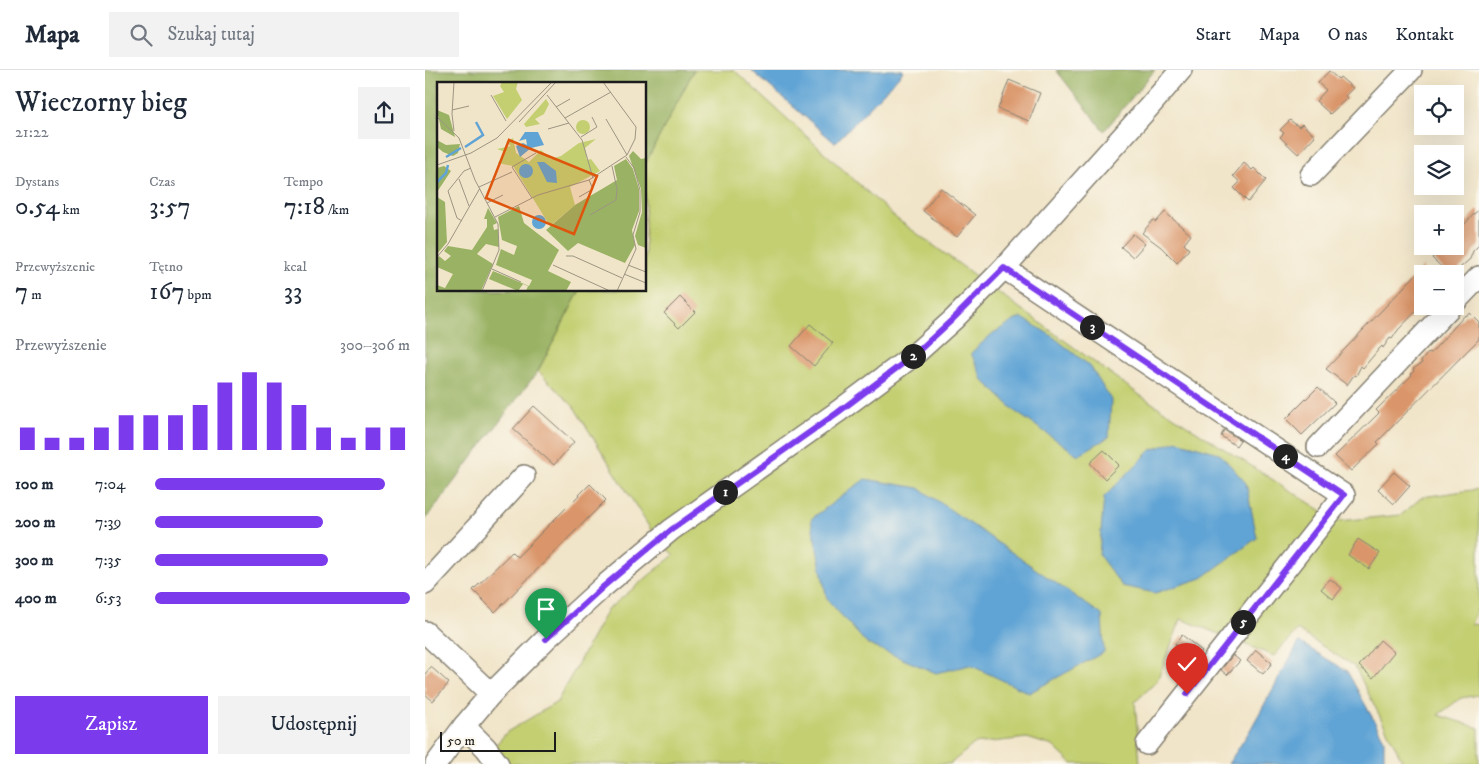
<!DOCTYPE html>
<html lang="pl">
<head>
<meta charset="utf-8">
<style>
	:root { --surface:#fff; --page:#f2f2f3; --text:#1f2937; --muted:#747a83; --line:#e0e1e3; --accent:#7c3aed }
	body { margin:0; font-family:"IM FELL DW Pica",serif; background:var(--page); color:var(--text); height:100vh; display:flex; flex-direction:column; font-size:19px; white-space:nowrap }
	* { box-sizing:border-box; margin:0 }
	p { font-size:16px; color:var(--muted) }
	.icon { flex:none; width:28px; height:28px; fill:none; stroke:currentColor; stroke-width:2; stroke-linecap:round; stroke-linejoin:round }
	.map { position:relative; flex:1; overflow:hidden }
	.panel { display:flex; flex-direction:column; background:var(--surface); width:425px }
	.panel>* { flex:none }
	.buttons { position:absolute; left:989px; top:15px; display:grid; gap:10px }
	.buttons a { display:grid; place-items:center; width:50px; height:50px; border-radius:0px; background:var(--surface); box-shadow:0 5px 20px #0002; font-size:25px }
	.scale { position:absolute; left:15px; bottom:12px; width:116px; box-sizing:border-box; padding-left:5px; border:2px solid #1c1c1c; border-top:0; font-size:14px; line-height:18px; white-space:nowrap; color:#1c1c1c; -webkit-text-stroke:4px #fbf7ec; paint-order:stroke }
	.pin { position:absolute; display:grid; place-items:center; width:42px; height:42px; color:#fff; margin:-51px -21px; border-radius:50% 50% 50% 0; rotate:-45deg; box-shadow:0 0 5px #0007 }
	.pin .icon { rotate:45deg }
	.km { position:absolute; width:25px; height:25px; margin:-12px; border-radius:50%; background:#222; color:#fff; font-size:14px; line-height:25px; text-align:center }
	.round { display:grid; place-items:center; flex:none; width:52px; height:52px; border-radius:0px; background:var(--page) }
	.overview { display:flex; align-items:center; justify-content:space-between; height:85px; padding:0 15px }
	h1 { font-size:28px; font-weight:600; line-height:38px }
	.figures { display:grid; grid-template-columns:repeat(3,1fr); gap:8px; height:85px; padding:5px 15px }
	.figures div { display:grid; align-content:center }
	.figures b { font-size:25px; font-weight:600 }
	.figures small { font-size:14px; font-weight:400 }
	.figures p { font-size:14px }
	.chart { height:140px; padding:10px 15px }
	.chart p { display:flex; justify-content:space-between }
	.chart svg { width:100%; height:90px; margin-top:5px; stroke:var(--accent); stroke-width:6 }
	.button { display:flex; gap:10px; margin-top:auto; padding:10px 15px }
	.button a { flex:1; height:58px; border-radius:0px; background:var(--accent); color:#fff; font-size:20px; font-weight:600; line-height:58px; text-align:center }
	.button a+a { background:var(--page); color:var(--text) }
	ul { padding:0 15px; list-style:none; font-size:16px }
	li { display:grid; grid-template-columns:80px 60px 1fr; align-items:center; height:38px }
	li i { height:12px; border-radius:6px; background:var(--accent) }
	header { display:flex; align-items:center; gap:30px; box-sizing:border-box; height:70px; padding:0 25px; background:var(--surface); border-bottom:1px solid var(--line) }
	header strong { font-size:24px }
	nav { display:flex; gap:28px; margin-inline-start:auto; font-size:18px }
	.search { width:350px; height:45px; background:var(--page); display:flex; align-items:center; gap:12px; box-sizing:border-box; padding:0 18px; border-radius:0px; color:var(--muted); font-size:19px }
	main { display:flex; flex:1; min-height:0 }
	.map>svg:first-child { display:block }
	.green { fill:#c3cf71; stroke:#707646 }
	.forest { fill:#9ab263; stroke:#5b6740 }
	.water { fill:#60a4d5; stroke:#3e6078 }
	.building { fill:#da966b }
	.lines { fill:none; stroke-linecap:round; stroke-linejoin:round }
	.minor-casing { stroke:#868072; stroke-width:24 }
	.minor { stroke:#fff; stroke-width:21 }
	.route-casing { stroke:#fff; stroke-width:10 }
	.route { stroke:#7c3aed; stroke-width:6 }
	.inset-river { fill:none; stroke:#60a4d5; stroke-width:2.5 }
	.inset-road { fill:none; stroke:#9c9584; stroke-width:1 }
	.view { fill:#de560d; fill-opacity:0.15; stroke:#de560d; stroke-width:2.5 }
	.inset-edge { fill:none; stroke:#1c1c1c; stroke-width:2.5 }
</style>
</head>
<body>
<header>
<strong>Mapa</strong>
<div class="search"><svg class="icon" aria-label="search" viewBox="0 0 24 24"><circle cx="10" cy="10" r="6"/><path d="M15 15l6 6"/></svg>Szukaj tutaj</div>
<nav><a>Start</a><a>Mapa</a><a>O nas</a><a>Kontakt</a></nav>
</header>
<main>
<section class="panel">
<div class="overview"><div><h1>Wieczorny bieg</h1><p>21:22</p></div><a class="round"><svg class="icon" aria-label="share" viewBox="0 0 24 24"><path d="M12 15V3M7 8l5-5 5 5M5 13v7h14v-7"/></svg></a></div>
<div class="figures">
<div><p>Dystans</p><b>0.54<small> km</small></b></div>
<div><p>Czas</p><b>3:57</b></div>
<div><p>Tempo</p><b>7:18<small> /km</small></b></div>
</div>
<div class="figures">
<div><p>Przewyższenie</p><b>7<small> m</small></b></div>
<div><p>Tętno</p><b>167<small> bpm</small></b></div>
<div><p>kcal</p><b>33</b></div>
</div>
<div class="chart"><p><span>Przewyższenie</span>300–306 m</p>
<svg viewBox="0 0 160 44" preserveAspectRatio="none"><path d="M5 44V33M15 44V38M25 44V38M35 44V33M45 44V27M55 44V27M65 44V27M75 44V22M85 44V11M95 44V6M105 44V11M115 44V22M125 44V33M135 44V38M145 44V33M155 44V33"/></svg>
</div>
<ul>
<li><b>100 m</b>7:04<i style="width:90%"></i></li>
<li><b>200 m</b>7:39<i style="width:66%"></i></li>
<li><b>300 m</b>7:35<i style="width:68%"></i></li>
<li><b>400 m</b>6:53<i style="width:100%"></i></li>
</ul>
<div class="button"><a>Zapisz</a><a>Udostępnij</a></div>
</section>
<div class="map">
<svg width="1054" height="694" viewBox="0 0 1054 694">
	<rect width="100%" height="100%" fill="#fbf7ec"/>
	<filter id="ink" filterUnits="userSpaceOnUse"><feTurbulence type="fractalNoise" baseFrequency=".02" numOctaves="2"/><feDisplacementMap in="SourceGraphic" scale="10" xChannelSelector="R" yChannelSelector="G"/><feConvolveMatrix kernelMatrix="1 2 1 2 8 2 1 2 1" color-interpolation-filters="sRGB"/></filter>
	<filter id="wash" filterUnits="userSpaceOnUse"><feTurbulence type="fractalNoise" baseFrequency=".0096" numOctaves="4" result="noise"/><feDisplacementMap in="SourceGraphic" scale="20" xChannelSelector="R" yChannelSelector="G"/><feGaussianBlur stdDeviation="1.12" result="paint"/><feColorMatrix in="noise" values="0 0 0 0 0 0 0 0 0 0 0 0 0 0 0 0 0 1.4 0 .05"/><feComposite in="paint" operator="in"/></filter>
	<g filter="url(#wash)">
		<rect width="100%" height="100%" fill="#f1e5c9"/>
		<polygon class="green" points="269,0 309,0 472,149 716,326 913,451 976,445 997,427 1054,419 1054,536 1046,554 1054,555 1054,625 1036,628 1013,645 1054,658 1054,694 979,694 930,597 872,560 849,586 756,549 732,611 710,632 715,694 647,694 628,676 602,668 549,674 525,694 54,694 82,662 132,632 182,540 249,485 233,471 149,337 113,301 155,220 220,220 220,94"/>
		<g class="forest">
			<polygon points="0,0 269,0 220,94 220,14 14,14 14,220 155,220 113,301 0,450"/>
			<polygon points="631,0 730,0 679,61"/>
		</g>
		<g class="water">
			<polygon points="326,0 478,0 477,3 410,73"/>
			<polygon points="596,247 627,266 665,296 686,330 684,367 653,385 591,342 558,310 546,283 568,263"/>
			<polygon points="752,371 794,383 821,413 832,468 777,508 730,523 697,516 674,485 679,427 726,380"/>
			<polygon points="440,409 494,418 677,545 679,582 604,623 545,595 511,603 442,574 402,529 386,449"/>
			<polygon points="874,572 922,601 959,669 959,694 803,694 824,662"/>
		</g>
		<g id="blocks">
			<g class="building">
				<polygon points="904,1 913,9 915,7 928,18 920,26 922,28 905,44 891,31 901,20 893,13"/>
				<polygon points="584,10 615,23 604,51 573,39"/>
				<polygon points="865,50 874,57 877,54 890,66 873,84 855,67 859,63 855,60"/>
				<polygon points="819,93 827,100 829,98 841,110 823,132 809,118 815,112 808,106"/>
				<polygon points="516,118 550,145 532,167 498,141"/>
				<polygon points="1054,139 1054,175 1048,181 1045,189 1028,204 1024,204 1007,188 1018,176 1030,176 1030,164"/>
				<polygon points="740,142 766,165 759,174 764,179 752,193 736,177 717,163 728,150 731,152"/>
				<polygon points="708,164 720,174 708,187 696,177"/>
				<polygon points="998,197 998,234 973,260 967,269 965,268 958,278 957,276 954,279 938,298 936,296 931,306 929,305 922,315 901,299"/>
				<polygon points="255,227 270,242 254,258 239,243"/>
				<polygon points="1045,243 1054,252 1054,269 952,372 954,374 926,401 910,386 954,343 951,340 987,305 986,304 989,301 988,299 997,293 996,291 1004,282 1006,283 1040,245 1041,246"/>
				<polygon points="385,254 408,273 389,296 366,276"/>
				<polygon points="893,317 910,333 877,365 861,349"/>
				<polygon points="109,336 149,372 129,395 88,359"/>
				<polygon points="799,360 815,370 811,376 796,366"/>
				<polygon points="679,380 694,395 680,409 665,393"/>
				<polygon points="969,402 985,416 969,434 953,419"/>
				<polygon points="165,414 181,430 70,542 48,520 87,482 92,487"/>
				<polygon points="933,469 955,483 944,499 923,485"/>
				<polygon points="905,509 917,518 908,529 896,519"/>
				<polygon points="757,565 777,581 770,590 750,574"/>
				<polygon points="955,570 969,582 948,608 934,596"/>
				<polygon points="831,580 847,593 838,604 822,591"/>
				<polygon points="808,585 815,591 802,605 796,600"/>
				<polygon points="6,597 24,613 8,631 0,624 0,604"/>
			</g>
		</g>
	</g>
	<g filter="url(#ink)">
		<use href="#blocks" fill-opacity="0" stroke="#868072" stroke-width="1"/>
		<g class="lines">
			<defs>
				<g id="minor">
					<polyline points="886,105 986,0"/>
					<polyline points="579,198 919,425 722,674"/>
					<polyline points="1030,232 1054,207"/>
					<polyline points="893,377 1026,236"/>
					<polyline points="0,514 99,406"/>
					<polyline points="0,562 66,624"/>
					<polyline points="39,656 61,678 73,694"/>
					<polyline points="11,694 39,656 66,624 121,569 179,516 246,460 411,343 489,285 529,249 579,198 724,37 756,0"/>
				</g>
			</defs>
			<use href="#minor" class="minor-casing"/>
			<use href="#minor" class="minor"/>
		</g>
	</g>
	<g class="lines" filter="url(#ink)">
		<defs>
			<polyline id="route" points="121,569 179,516 246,460 412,343 489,285 528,249 579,198 919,425 762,624"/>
		</defs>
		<use href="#route" class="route-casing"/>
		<use href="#route" class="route"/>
	</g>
	<g transform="translate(12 12)">
		<rect width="209" height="209" fill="#f1e5c9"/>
		<path d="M65,0h16l-2,7 6,11 -15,19 -14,-23 11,-4 -4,-6zM109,17l3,5 -5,10 -9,5 5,5 -14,3 -2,-3zM139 45a7 7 0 1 1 14 0a7 7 0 1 1-14 0ZM76,56l3,15 13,9 12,-12 10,9 10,-3 18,-13 17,-4 -11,9 2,12 4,-1 9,12 -30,16 5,18 -25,21 -37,-60 -15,-3 7,-11 -8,-3 14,-3 -5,-4z" fill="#c3cf71"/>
		<path d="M0,28l12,5 6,22 -14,-8zM0,58l9,5 14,-1 -2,9 -5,3 -10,-4 -6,-5zM196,69l8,8 5,-1v90l-8,-3 -3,-9 7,-24 -1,-23 -12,-33zM189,77l7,10 6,20v22l-7,19 3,15 -10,18 -47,-20 -10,8 -22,-21 29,-25 42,-25 -3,-14zM7,84l7,5 -14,21v-24zM0,115l8,5 2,40 -10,12zM82,124l5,17 35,27 -11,21 23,11 -5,9h-40l2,-5 -5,-2 -5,7 -29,-12 4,-8 36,15 3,-6 -36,-15 5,-16 13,6 3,-9 -15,-6 -4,-23zM51,126l9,15 -4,2 1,5 4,-1 1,18 -13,-3 -9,10 16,10 -12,27h-44v-6l8,3 8,-14 -16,-7v-8l2,-3 6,5 6,-5 -7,-5 4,-5 24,4 15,-23v-8h-3z" fill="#9ab263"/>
		<path d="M88,50h13l6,13 -13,3 -11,9 -4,-11 7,-3 4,2 -1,-6 -7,2zM100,80h7l12,9 1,12 -10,-1zM82 89a7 7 0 1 1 14 0a7 7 0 1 1-14 0ZM95 140a7 7 0 1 1 14 0a7 7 0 1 1-14 0Z" fill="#60a4d5"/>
		<path class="inset-river" d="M28,65l18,-12 -7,-13M9,75l15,-9M0,100l9,-9 2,-8"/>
		<path class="inset-road" d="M54,13l15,26M110,13l35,45 11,38M119,25l14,-8M15,28l17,-4M0,35l22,21 16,42 23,44 1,26 -17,41M128,36l46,-26M169,37l21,36M82,40l37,-40M111,47l21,-6M17,49l-2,-17 2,-32M144,55l16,-10 -5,-10M189,75l8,11 6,22v22l-7,23 3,14M0,83l34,-12 26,-15 55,-56M22,97l10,27M42,105l33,-15M142,115l14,-8 -4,-9M95,116l-20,-31 24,-14M50,121l16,-8M153,133l26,-15 1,-11 -5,-23M58,135l43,-22 51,-15 38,-25 8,-16 1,-12 -33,-45M25,139l-5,-3 -9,-27 16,-20 7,-3M129,174h7l49,22M0,175l11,-13 32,-56M116,183l57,26M191,183l18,7M55,187l29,13M187,192l22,9M180,209l19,-42"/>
		<path class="view" d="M72,58l88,36 -23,58 -88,-36z"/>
		<rect width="209" height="209" class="inset-edge"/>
	</g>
</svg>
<div class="buttons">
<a><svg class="icon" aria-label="locate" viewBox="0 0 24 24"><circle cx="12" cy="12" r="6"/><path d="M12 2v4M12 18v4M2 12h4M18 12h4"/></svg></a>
<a><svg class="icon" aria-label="layers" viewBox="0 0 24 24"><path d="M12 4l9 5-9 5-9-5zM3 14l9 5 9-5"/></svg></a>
<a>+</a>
<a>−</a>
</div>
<div class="scale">50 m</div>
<div class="pin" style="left:121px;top:569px;background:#1e9e55"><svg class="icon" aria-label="arrive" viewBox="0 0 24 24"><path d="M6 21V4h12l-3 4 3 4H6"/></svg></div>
<div class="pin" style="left:762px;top:624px;background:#d93025"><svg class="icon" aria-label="check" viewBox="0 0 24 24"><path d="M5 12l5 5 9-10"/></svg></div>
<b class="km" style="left:300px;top:422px">1</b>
<b class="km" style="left:488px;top:286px">2</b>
<b class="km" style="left:667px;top:257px">3</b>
<b class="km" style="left:860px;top:386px">4</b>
<b class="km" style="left:818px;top:552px">5</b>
</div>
</main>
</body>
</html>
